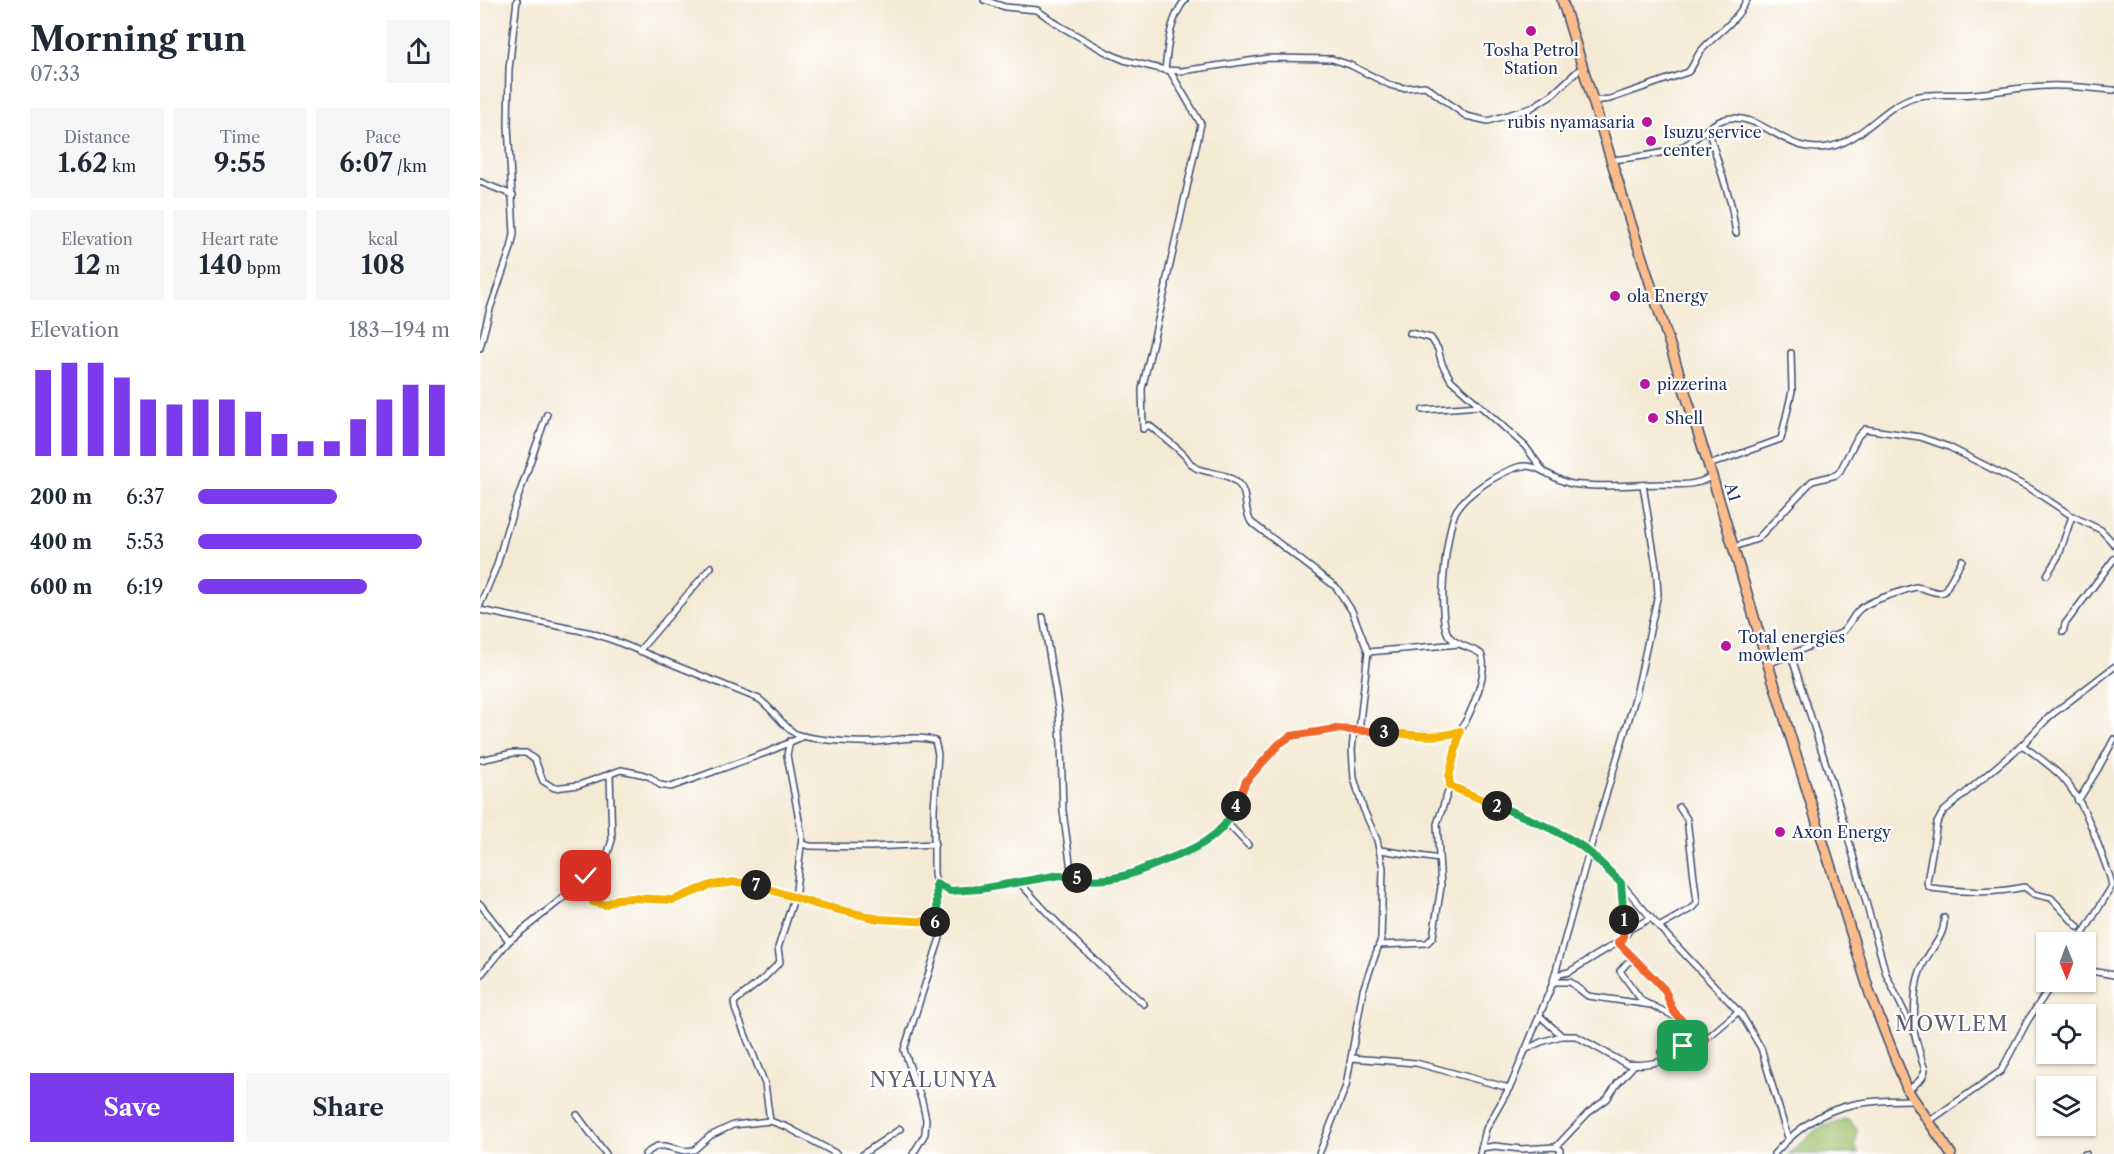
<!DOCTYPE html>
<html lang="en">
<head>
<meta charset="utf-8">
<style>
	:root { --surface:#fff; --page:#f6f6f7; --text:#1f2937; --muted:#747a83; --accent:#7c3aed }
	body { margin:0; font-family:"Libre Caslon Text",serif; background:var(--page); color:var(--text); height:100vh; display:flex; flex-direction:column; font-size:22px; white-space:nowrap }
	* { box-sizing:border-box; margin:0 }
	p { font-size:20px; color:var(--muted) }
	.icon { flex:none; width:33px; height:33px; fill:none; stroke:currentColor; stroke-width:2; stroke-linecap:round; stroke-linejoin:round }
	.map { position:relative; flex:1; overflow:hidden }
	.sheet { display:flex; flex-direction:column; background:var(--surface); width:480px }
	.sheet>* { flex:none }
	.needle { width:39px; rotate:179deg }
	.tools { position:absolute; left:1556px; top:932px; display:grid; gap:12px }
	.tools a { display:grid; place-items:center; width:60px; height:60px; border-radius:0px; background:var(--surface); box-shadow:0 2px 4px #0004; font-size:30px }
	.pin { position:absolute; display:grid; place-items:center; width:51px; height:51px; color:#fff; margin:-26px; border-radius:12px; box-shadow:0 3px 9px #0006 }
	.km { position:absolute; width:30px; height:30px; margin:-15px; border-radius:50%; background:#222; color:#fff; font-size:16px; line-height:30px; text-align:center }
	.round { display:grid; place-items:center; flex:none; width:63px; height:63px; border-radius:0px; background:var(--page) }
	.summary { display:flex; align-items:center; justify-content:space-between; height:102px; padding:0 30px }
	h1 { font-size:33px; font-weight:700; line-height:45px }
	.metrics { display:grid; grid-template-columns:repeat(3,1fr); gap:9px; height:102px; padding:6px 30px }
	.metrics div { display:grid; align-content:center; border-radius:0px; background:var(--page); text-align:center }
	.metrics b { font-size:26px; font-weight:700 }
	.metrics small { font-size:16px; font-weight:400 }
	.metrics p { font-size:16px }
	.chart { height:168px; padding:12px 30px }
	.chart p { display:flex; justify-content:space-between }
	.chart svg { width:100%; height:108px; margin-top:6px; stroke:var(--accent); stroke-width:6 }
	.button { display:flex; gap:12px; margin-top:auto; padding:12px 30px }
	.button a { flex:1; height:69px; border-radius:0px; background:var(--accent); color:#fff; font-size:24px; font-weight:700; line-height:69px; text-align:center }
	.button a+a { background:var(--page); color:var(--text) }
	ul { padding:0 30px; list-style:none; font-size:20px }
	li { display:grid; grid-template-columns:96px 72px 1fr; align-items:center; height:45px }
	li i { height:15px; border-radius:8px; background:var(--accent) }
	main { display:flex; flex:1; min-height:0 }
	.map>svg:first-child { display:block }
	.green { fill:#9cc06a; stroke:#5c7864; stroke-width:1.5 }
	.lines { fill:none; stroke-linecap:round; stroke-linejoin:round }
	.street-casing { stroke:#3c4b70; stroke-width:8 }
	.highway-casing { stroke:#3c4b70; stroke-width:12 }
	.street { stroke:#fff; stroke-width:5 }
	.highway { stroke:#f9bc8a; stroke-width:9 }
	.split-1-casing { stroke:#fff; stroke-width:12 }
	.split-2-casing { stroke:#fff; stroke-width:12 }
	.split-3-casing { stroke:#fff; stroke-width:12 }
	.split-4-casing { stroke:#fff; stroke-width:12 }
	.split-5-casing { stroke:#fff; stroke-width:12 }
	.split-6-casing { stroke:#fff; stroke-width:12 }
	.split-7-casing { stroke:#fff; stroke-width:12 }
	.split-8-casing { stroke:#fff; stroke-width:12 }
	.split-1 { stroke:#f0652b; stroke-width:8 }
	.split-2 { stroke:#22a559; stroke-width:8 }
	.split-3 { stroke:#f5b400; stroke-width:8 }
	.split-4 { stroke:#f0652b; stroke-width:8 }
	.split-5 { stroke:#22a559; stroke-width:8 }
	.split-6 { stroke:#22a559; stroke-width:8 }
	.split-7 { stroke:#f5b400; stroke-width:8 }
	.split-8 { stroke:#f5b400; stroke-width:8 }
	.poi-dot { fill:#b5179e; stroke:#fff; stroke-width:2 }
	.labels { text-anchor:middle; stroke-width:4.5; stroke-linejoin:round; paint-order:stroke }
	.poi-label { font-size:16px; fill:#1b2f5e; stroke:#fff; text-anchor:start }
	.street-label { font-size:16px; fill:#1b2f5e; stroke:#fff }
	.quarter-label { font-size:20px; letter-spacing:1.5px; fill:#5e5c6d; stroke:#fff }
</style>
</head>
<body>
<main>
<section class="sheet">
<div class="summary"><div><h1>Morning run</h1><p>07:33</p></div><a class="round"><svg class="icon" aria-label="share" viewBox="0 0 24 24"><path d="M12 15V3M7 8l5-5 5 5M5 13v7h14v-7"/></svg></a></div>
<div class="metrics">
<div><p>Distance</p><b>1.62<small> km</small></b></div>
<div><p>Time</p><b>9:55</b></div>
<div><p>Pace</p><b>6:07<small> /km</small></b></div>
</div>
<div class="metrics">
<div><p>Elevation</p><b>12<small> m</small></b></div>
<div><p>Heart rate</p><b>140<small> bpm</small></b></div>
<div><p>kcal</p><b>108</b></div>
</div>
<div class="chart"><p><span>Elevation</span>183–194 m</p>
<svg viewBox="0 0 160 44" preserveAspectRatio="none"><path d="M5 44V9M15 44V6M25 44V6M35 44V12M45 44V21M55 44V23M65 44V21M75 44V21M85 44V26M95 44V35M105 44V38M115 44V38M125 44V29M135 44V21M145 44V15M155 44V15"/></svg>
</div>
<ul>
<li><b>200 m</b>6:37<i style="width:55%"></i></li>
<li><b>400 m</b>5:53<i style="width:89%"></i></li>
<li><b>600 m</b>6:19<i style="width:67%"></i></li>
</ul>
<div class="button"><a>Save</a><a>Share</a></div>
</section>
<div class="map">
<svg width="1634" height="1154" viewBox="0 0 1634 1154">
	<rect width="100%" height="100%" fill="#fff"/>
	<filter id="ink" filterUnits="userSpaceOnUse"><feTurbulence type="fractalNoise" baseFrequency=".0167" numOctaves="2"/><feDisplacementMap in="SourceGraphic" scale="12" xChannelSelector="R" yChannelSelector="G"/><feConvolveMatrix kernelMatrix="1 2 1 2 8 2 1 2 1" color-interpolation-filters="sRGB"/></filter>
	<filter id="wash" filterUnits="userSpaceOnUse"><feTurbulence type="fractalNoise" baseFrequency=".008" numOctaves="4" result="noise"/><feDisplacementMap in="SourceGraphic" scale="24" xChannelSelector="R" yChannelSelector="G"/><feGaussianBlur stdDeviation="1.35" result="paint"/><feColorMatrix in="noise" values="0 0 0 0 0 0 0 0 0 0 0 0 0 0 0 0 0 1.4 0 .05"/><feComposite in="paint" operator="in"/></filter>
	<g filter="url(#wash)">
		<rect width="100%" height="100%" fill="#f4ead4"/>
		<polygon class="green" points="1364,1119 1370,1121 1377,1130 1375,1144 1378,1154 1309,1154 1336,1130"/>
	</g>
	<g filter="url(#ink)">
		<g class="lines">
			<defs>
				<g id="street">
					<polyline points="504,0 525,7 557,10 580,26 628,53 644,60 685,70 702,71 789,58 852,59 870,65 910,85 923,88 945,86 986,116 1008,121 1051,108 1073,94 1103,66"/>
					<path d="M685,70c3,-24 4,-50 20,-70"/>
					<path d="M1113,101l17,-2 78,-27c6,-6 7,-13 12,-20 16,-19 34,-27 47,-52"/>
					<polyline points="1228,129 1251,204 1256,233"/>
					<path d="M1132,160c24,-3 48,-5 71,-14 18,-8 31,-29 51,-28 36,1 55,39 99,28 31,-8 51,-40 81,-49 19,-5 40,-1 59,-3 25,-2 49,-7 73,-8 22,-2 45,3 68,4"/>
					<polyline points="0,182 33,195"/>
					<polyline points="686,283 721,124 690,71"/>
					<path d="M686,286l-24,103 1,40 6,-4c12,11 25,19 36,31 4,5 7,11 13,13 15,5 33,4 43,18 6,7 3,23 10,35l85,65 16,24 16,41 -9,78"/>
					<polyline points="930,333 951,338 958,349 962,364 971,380 1045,446 1062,469"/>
					<polyline points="0,348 10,309 31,248 34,234 28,125 29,69 37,0"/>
					<polyline points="943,410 1000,406"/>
					<polyline points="1229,465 1301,439 1312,391 1311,353"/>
					<polyline points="1254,547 1277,539 1283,533 1332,481 1356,475 1360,471 1378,436 1385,429 1440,437 1469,447 1551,489 1592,516 1621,530 1634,544"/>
					<polyline points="1567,575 1579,555 1592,516"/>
					<polyline points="0,605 17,565 27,529 67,414"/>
					<path d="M0,610l112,23 23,8 144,58c14,10 25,29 37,35 14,6 63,9 79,8 19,-1 42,-8 60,-1l3,13 -4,55v64l2,11 14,7 30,-2 80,-14 37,5 34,-5 66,-27 22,-17 16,-23 11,-27 33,-37 12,-8 45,-7 101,6 16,-1 7,-3c10,-16 30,-60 21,-77 -9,-7 -25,-8 -32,-18 -13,-18 -3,-105 7,-125 10,-18 43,-38 62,-44 18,-6 35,14 54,17 29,4 59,1 87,0 11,0 25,2 36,-1 6,-1 12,-4 17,-7"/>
					<polyline points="563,617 579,713 581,745 583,811 592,877"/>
					<polyline points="1583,632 1585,624 1634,559"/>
					<polyline points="159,651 231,567"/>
					<polyline points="888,652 979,644"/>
					<polyline points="1311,655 1359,805 1406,974 1434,1032 1442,1061 1445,1070 1442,1078 1428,1091"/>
					<path d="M1288,664l73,-31c8,-6 10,-15 17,-22 10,-11 43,-19 57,-24 10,0 19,8 29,5l18,-32"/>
					<polyline points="980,731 969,777 970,786 1065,826 1096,842 1141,883 1179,927 1261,1014 1281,1048 1308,1138"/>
					<polyline points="310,741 307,755 322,836 315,899"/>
					<path d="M1542,745c14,10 28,20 40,32 25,28 35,66 48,100l2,9 -34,56"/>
					<polyline points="0,760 33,753 46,753 55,760 63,781 74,788 99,785 141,770 161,774 170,777 180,785 191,787 288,752 324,736"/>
					<polyline points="1598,801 1618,769 1634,739"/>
					<polyline points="747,823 768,845"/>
					<polyline points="322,844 330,846 391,847 455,844"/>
					<polyline points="900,850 959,859"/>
					<polyline points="102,882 113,902 117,904 125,905 142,898 193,900 231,885 256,882 283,887 315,899 399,919 458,922"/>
					<path d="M539,882c39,44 80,84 125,122"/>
					<polyline points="1141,883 1144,918 1143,939 1089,972 1080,974 1073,982 1090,982 1108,996 1171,1005 1200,1019 1226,1039 1218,1045 1209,1041 1203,1046 1188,1034"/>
					<polyline points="0,904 29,941"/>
					<polyline points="1179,927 1214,907 1217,903 1207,819 1199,807"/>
					<path d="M1598,927l-27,-29 -17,-4 -10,-7c-31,7 -61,5 -93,1l-3,-2 -1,-4 10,-59 6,-11 79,-67 28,-29 64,-49"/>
					<polyline points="1144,938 1150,929 1171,918"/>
					<polyline points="1139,942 1155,959"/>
					<polyline points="899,945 947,943 953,937 961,887 957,824 970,786"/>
					<polyline points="1605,970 1634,975"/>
					<polyline points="0,976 29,941 98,886 110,871 128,853 132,840 130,775"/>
					<path d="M1168,1004l-6,-3 -22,-30 7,-8 8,-4c10,11 22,21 31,33 5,8 7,18 13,26"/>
					<path d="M1060,1016l22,20h14l50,28c24,3 52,-6 72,-19"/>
					<path d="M1434,1030c1,-20 -1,-42 7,-61 6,-17 25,-32 23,-51"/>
					<polyline points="1226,1039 1259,1011"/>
					<polyline points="1045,1050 1061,1042 1081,1036"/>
					<polyline points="1181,1052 1203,1046"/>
					<polyline points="871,1058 936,1063 1029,1088"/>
					<polyline points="97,1115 126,1154"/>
					<polyline points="290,1121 285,1084 255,1009 254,1002 282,980 300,962 298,948 314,898"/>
					<polyline points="1448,1122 1521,1071 1548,1020 1574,981"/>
					<polyline points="1076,1147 1108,1113 1127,1099 1137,1084 1154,1065"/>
					<polyline points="1001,1148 1015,1146 1041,1149 1076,1147 1080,1149 1080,1154"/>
					<polyline points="165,1154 177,1146 185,1146 205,1151 214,1150 230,1136 253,1125 290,1121 307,1127 357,1154"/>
					<polyline points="383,1154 420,1129"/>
					<polyline points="433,1154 445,1134 446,1119 442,1101 424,1050 460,938 456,884"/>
					<polyline points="839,1154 866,1086 883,990 901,939 903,868 897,840 883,808 874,778 872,750 874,730"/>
					<polyline points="1000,1154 1006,1129 1031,1085 1072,985 1109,852 1156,695 1178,594 1176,566 1163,485"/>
					<path d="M1294,1154c42,-47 76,-54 138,-54"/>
					<polyline points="1605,1154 1606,1154"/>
				</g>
				<polyline id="highway" points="1082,0 1146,208 1232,476 1288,664 1390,994 1428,1091 1471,1154"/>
			</defs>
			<use href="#street" class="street-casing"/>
			<use href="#highway" class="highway-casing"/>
			<use href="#street" class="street"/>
			<use href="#highway" class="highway"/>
		</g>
	</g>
	<g class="lines" filter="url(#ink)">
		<defs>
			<path id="split-1" d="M1144,920l-1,19 -5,3 46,47c4,7 5,13 8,19 7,13 22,23 34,32l-8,5 -9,-4 -6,5"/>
			<path id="split-2" d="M1017,806c27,10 54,21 78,36 17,10 31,27 46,41l3,37"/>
			<path id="split-3" d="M904,732c23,2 54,8 76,-1l-11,46 1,9 47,20"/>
			<polyline id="split-4" points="756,806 766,781 799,744 811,736 856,729 904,732"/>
			<path id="split-5" d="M597,878c32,6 56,-4 84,-16 31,-12 61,-23 75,-56"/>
			<polyline id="split-6" points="455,922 458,922 456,884 470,891 500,889 580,875 597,878"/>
			<polyline id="split-7" points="276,885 338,905 399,919 455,922"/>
			<polyline id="split-8" points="106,876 102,882 113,902 125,905 137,899 152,898 193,900 231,885 256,882 276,885"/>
		</defs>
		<use href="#split-1" class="split-1-casing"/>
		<use href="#split-2" class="split-2-casing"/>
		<use href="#split-3" class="split-3-casing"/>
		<use href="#split-4" class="split-4-casing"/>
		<use href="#split-5" class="split-5-casing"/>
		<use href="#split-6" class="split-6-casing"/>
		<use href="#split-7" class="split-7-casing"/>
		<use href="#split-8" class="split-8-casing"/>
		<use href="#split-1" class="split-1"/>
		<use href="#split-2" class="split-2"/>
		<use href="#split-3" class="split-3"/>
		<use href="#split-4" class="split-4"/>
		<use href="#split-5" class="split-5"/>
		<use href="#split-6" class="split-6"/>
		<use href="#split-7" class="split-7"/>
		<use href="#split-8" class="split-8"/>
	</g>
	<g class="poi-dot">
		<circle cx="1051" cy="31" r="6"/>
		<circle cx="1167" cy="122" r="6"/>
		<circle cx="1171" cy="141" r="6"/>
		<circle cx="1135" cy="296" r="6"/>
		<circle cx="1165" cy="384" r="6"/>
		<circle cx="1173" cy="418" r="6"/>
		<circle cx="1246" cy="646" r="6"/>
		<circle cx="1300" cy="832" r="6"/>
	</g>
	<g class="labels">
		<g class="poi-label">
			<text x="1051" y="56" text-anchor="middle">Tosha Petrol<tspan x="1051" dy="18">Station</tspan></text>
			<text x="1155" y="128" text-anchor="end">rubis nyamasaria</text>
			<text x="1183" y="138">Isuzu service<tspan x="1183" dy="18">center</tspan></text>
			<text x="1147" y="302">ola Energy</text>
			<text x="1177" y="390">pizzerina</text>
			<text x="1185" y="424">Shell</text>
			<text x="1258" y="643">Total energies<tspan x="1258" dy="18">mowlem</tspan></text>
			<text x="1312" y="838">Axon Energy</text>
		</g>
		<g class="street-label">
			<text transform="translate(1253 492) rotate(73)" y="6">A1</text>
		</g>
		<g class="quarter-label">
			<text x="1472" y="1031">MOWLEM</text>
			<text x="454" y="1087">NYALUNYA</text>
		</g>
	</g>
</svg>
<div class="tools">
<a><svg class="needle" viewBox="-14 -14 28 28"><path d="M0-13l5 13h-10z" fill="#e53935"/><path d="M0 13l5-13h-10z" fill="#747a83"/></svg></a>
<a><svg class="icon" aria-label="locate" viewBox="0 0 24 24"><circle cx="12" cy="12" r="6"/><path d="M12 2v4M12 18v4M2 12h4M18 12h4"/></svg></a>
<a><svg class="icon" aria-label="layers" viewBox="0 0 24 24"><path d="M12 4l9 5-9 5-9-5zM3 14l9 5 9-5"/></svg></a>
</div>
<div class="pin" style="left:1203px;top:1046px;background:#1e9e55"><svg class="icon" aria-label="arrive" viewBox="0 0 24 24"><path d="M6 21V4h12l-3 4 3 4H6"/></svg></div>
<div class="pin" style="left:106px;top:876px;background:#d93025"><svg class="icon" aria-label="check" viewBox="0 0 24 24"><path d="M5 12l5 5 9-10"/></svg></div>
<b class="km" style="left:1144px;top:920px">1</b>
<b class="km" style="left:1017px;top:806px">2</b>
<b class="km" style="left:904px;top:732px">3</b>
<b class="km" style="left:756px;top:806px">4</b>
<b class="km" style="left:597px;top:878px">5</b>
<b class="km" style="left:455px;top:922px">6</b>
<b class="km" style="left:276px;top:885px">7</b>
</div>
</main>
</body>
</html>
